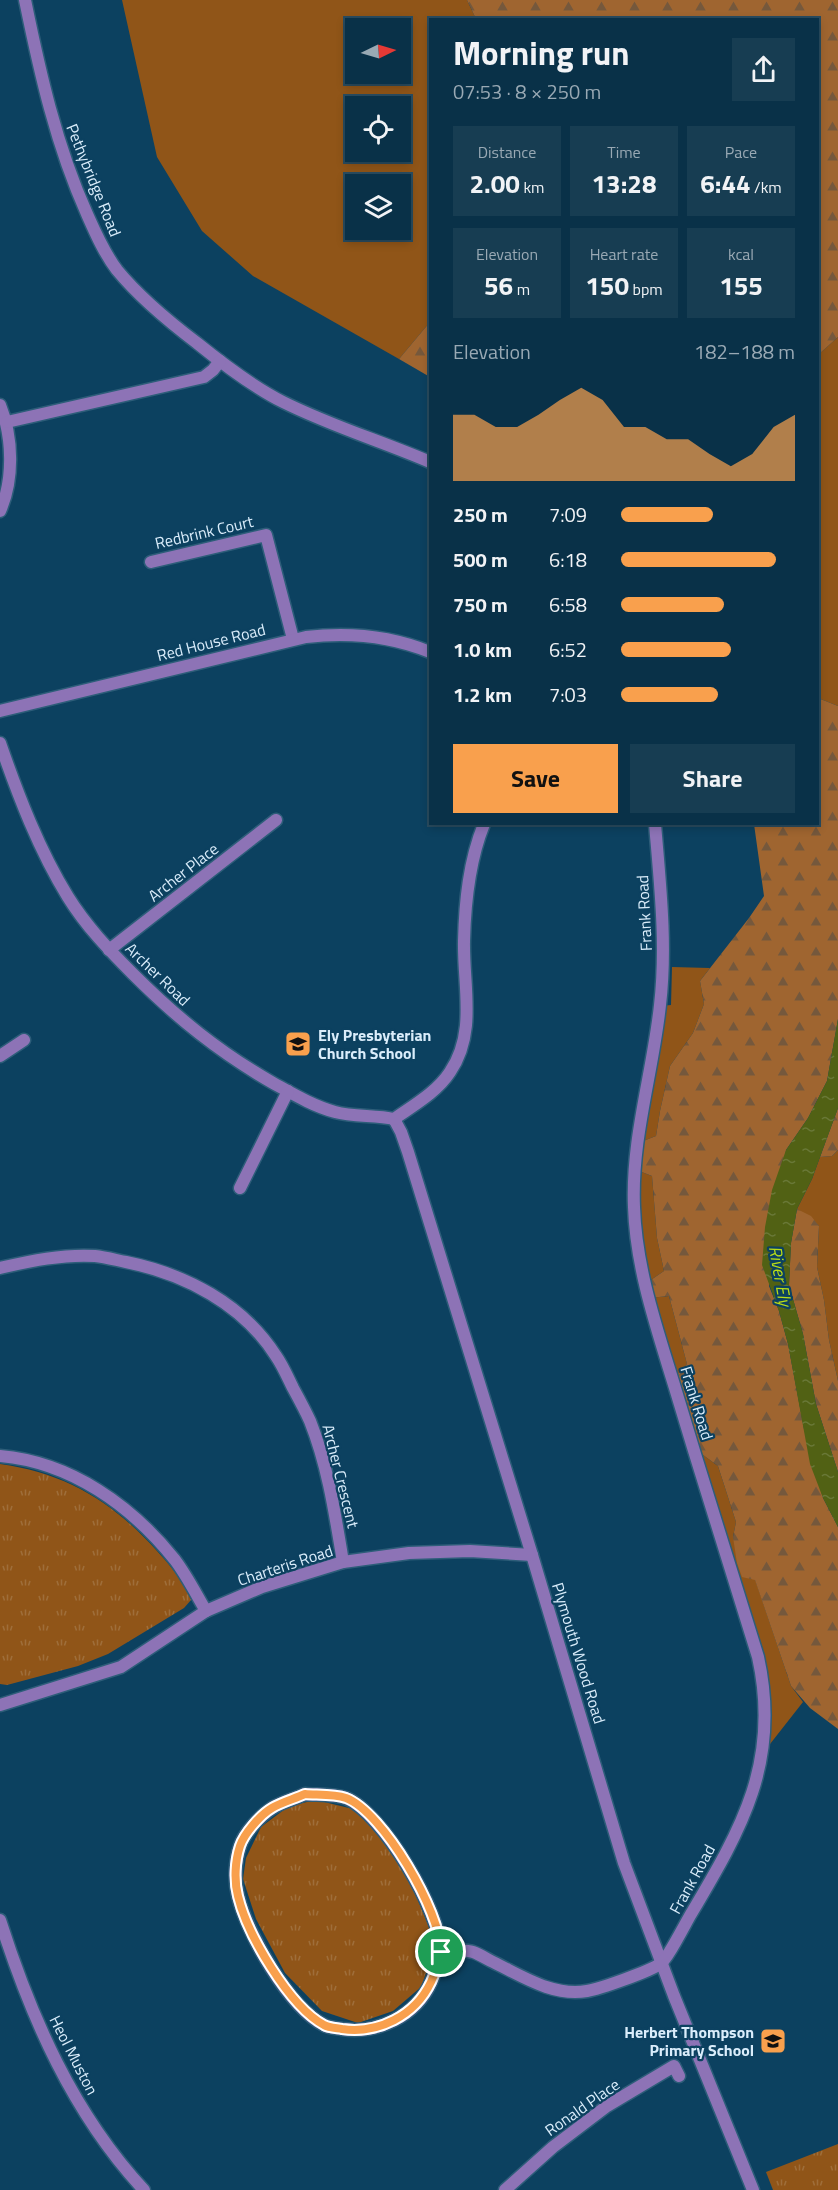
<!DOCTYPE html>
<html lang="en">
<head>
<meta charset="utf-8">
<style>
	:root { --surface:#093148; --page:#173d52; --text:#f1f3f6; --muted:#99a9b4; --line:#294c60; --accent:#f9a04d }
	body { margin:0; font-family:"Titillium Web",sans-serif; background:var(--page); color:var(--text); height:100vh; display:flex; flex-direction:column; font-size:22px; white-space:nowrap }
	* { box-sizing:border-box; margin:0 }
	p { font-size:20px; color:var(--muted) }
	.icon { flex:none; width:33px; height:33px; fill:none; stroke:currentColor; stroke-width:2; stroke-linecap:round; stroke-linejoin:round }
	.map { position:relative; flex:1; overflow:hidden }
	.drawer { position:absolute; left:429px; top:18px; width:390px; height:807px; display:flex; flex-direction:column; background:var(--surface); border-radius:0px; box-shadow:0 3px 9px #0003,0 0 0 2px var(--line) }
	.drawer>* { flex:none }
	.needle { width:39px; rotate:85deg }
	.controls { position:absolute; left:345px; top:18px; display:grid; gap:12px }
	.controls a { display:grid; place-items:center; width:66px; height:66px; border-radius:0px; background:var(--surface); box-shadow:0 3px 9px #0003,0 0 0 2px var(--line); font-size:30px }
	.pin { position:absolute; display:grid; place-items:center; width:51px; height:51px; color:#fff; margin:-26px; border:3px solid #fff; border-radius:50%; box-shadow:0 2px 6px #0007 }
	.round { display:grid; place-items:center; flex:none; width:63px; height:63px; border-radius:0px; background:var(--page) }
	.overview { display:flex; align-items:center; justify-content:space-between; height:102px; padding:0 24px }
	h1 { font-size:33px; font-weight:700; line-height:45px }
	.figures { display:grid; grid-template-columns:repeat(3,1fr); gap:9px; height:102px; padding:6px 24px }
	.figures div { display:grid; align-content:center; border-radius:0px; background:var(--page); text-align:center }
	.figures b { font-size:26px; font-weight:700 }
	.figures small { font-size:16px; font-weight:400 }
	.figures p { font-size:16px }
	.chart { height:168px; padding:12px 24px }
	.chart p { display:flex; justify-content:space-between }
	.chart svg { width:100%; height:108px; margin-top:6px; fill:var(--accent); opacity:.7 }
	.primary-button { display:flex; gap:12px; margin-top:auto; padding:12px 24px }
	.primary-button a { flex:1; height:69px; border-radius:0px; background:var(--accent); color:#111; font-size:24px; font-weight:700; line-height:69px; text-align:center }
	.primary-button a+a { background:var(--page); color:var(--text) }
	ul { padding:0 24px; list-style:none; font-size:20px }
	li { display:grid; grid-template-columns:96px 72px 1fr; align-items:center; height:45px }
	li i { height:15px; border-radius:8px; background:var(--accent) }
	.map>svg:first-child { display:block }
	.grass { fill:#905518; fill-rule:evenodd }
	.forest { fill:url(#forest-firs) }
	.park { fill:url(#park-tufts) }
	.water { fill:url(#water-ripples) }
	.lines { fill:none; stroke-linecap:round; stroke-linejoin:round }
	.minor-casing { stroke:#2d5d79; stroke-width:15 }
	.minor { stroke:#8d73b6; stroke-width:12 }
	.route-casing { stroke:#fff; stroke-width:12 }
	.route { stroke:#f9a04d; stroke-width:8 }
	.labels { text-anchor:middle; stroke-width:4.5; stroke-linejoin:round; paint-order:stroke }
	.street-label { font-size:16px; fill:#daedfb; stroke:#0c4160 }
	.poi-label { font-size:16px; font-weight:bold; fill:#daedfb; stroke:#0c4160; text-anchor:start }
	.water-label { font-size:18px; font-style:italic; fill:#badd17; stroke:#0c4160 }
</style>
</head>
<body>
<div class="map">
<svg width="838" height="2190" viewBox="0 0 838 2190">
	<defs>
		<pattern id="forest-firs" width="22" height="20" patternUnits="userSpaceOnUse" patternTransform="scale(1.5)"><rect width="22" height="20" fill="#9f6530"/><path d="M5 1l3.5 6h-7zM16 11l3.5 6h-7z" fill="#75583c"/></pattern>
		<pattern id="park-tufts" width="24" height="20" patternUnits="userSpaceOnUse" patternTransform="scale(1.5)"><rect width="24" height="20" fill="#905518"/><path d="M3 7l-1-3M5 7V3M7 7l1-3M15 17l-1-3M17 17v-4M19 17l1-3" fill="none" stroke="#9f6e3a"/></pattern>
		<pattern id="water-ripples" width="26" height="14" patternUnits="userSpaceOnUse" patternTransform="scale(1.5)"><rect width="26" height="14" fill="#516114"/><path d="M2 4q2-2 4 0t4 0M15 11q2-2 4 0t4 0" fill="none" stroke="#697837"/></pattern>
	</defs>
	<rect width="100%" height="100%" fill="#0c4160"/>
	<g class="grass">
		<path d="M122,0h345l9,19 -46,1v302l-31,37 -146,-83 -51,-45 -45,-74zM356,28h44v46h-44zM356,106h44v46h-44zM356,184h44v46h-44z"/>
		<polygon points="838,337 838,706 818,698 818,355"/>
		<polygon points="672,967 710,968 700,981 704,1004 693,1033 670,1066 660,1111 656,1136 638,1143 660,1006 671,1005"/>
		<polygon points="838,1150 838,1381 829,1340 824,1300 817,1267 819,1226 797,1209 812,1179 820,1157 832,1156"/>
		<polygon points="634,1169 652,1176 657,1238 664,1271 645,1284"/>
		<polygon points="669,1296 687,1364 672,1380 649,1298"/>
		<polygon points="695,1449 718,1466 736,1522 733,1537 755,1579 791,1686 803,1702 763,1753 764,1683"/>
	</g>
	<g class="forest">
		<polygon points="467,0 838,0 838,337 818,355 818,20 476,19"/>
		<polygon points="430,322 430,377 399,359"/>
		<polygon points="818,698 838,706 838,1019 827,1081 808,1118 786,1150 769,1286 779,1311 788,1344 804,1429 823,1498 838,1527 838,1729 810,1708 791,1686 755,1580 742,1577 737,1563 733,1537 736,1522 718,1466 695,1449 672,1380 687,1364 669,1296 649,1298 645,1284 664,1271 657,1238 652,1176 634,1169 638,1143 656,1136 660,1111 670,1066 693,1033 704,1004 700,981 749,918 764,896 754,824 818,824"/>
		<polygon points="838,1108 838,1150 832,1156 820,1157"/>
		<polygon points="797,1209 811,1216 819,1226 817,1267 824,1300 829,1340 838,1381 838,1472 816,1404 803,1334 789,1285 791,1243"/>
	</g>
	<g class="park">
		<path d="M0,1464c66,9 113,38 157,87 13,14 27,31 34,49l-7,8 -76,46 -30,12 -71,19 -7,-1z"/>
		<polygon points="316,1800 353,1809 384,1835 407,1874 429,1927 432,1957 421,1987 393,2011 358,2023 322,2011 285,1973 256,1919 243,1879 246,1858 261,1827 289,1806"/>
		<polygon points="838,2144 838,2190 773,2190 766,2172"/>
	</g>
	<polygon class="water" points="838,1019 838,1108 812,1179 797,1209 791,1243 789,1285 803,1334 816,1404 838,1472 838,1527 823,1498 810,1464 788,1344 779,1311 762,1265 765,1227 772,1190 786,1150 808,1118 827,1081"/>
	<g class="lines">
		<defs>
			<g id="minor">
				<path d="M25,0c15,73 31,145 62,214 8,18 17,39 30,56 23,28 51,51 80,73 26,21 56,44 86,59 48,24 98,39 147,60"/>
				<path d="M0,405c13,32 14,75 0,106"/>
				<polyline points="7,422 204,377 213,370 220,361"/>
				<polyline points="151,562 266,535 293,639"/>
				<path d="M0,711l306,-74c43,-5 85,-1 124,15"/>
				<path d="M0,743c18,52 39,107 68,154 18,29 41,53 65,77 44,44 86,78 140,109 20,11 40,23 62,29 18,5 40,3 59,7"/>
				<polyline points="109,950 276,820"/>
				<polyline points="0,1056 24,1040"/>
				<polyline points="394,1119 401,1132 408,1152 532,1555 624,1863 674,1996 753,2190"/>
				<path d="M394,1119c20,-14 43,-27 56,-47 27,-40 13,-86 14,-131 1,-40 5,-80 20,-117"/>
				<polyline points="240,1188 288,1091"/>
				<path d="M0,1268c30,-7 63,-14 95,-12 10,1 21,4 31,6 59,12 117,42 150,94 7,10 12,22 17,32 6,11 12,22 17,33 18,45 25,93 33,141"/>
				<path d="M0,1456c71,6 132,50 175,104 12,16 21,34 31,51"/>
				<polyline points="0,1705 121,1667 206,1611 262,1587 343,1562 409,1553 470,1551 532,1555"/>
				<path d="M305,1794c12,1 29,0 41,4 37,15 95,114 95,154 -1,9 -6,21 -10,30 -15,34 -53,52 -89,47 -6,-1 -13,-1 -18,-4 -35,-18 -77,-91 -86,-129 -4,-15 -3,-35 2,-50 4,-13 20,-30 32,-38 10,-6 22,-9 33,-14z"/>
				<path d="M0,1920c31,97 73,194 144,270"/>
				<path d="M441,1952c10,-1 22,-3 32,0 6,2 14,7 20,10 29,14 60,35 94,29 13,-2 63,-20 73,-27 7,-4 25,-40 31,-50 51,-86 90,-153 67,-257 -28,-89 -56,-179 -83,-269 -18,-59 -39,-119 -41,-181 -3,-68 19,-135 26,-202 7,-60 0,-121 -5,-181"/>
				<polyline points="505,2190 553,2147 607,2106 674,2066 679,2076"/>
			</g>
		</defs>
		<use href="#minor" class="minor-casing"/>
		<use href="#minor" class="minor"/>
	</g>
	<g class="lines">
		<defs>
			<path id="route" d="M305,1794c12,1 29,0 41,4 37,14 95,114 95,154 -1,9 -6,21 -10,30 -16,34 -53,52 -89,47 -5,-1 -13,-1 -18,-4 -35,-19 -77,-91 -86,-129 -4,-15 -3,-35 2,-50 4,-12 20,-31 32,-38 10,-6 22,-9 33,-14z"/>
		</defs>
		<use href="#route" class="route-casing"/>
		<use href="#route" class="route"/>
	</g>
	<defs>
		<symbol id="school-square" viewBox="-11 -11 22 22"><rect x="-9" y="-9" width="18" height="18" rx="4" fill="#f9a04d" stroke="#0c4160"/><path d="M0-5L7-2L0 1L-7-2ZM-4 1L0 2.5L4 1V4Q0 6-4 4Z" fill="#111"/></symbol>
	</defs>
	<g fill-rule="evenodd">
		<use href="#school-square" x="283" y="1029" width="30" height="30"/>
		<use href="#school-square" x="758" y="2026" width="30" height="30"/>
	</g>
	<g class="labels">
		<g class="street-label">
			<text transform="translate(94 180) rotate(68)" y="6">Pethybridge Road</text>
			<text transform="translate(204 532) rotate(-13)" y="6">Redbrink Court</text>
			<text transform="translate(211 642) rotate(-14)" y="6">Red House Road</text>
			<text transform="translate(183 872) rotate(-38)" y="6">Archer Place</text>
			<text transform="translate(644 913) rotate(-93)" y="6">Frank Road</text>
			<text transform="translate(158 974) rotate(44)" y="6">Archer Road</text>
			<text transform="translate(697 1403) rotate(73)" y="6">Frank Road</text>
			<text transform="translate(341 1476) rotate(76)" y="6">Archer Crescent</text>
			<text transform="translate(285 1565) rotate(-18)" y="6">Charteris Road</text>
			<text transform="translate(579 1653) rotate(73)" y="6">Plymouth Wood Road</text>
			<text transform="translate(692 1879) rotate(-61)" y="6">Frank Road</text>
			<text transform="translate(74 2055) rotate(63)" y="6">Heol Muston</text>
			<text transform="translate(582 2107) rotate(-35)" y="6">Ronald Place</text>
		</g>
		<g class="poi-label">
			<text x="318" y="1041">Ely Presbyterian<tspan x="318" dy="18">Church School</tspan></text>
			<text x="754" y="2038" text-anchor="end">Herbert Thompson<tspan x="754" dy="18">Primary School</tspan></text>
		</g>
		<g class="water-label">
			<text transform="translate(780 1276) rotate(80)" y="6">River Ely</text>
		</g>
	</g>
</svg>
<div class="controls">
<a><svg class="needle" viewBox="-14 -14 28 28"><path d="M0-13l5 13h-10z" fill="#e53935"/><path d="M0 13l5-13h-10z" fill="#99a9b4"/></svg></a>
<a><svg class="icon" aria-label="locate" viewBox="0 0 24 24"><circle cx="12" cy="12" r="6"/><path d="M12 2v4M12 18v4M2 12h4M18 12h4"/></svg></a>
<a><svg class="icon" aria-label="layers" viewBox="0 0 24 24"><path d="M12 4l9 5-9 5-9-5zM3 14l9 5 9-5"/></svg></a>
</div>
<div class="pin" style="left:441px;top:1952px;background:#1e9e55"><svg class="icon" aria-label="arrive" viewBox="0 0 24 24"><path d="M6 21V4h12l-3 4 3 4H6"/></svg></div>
<section class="drawer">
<div class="overview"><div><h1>Morning run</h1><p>07:53 · 8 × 250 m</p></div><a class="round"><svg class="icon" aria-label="share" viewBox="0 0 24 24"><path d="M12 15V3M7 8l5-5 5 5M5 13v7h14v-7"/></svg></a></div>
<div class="figures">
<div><p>Distance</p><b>2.00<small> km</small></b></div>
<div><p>Time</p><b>13:28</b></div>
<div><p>Pace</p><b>6:44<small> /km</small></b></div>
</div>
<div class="figures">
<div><p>Elevation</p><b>56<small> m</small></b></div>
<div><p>Heart rate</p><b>150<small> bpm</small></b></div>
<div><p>kcal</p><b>155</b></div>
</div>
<div class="chart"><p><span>Elevation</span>182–188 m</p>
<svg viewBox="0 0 160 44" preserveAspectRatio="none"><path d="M0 44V17L10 17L20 22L30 22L40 17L50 11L60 6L70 11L80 22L90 22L100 27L110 27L120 33L130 38L140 33L150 22L160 17V44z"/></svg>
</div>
<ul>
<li><b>250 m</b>7:09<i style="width:53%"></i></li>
<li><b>500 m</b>6:18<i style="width:89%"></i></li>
<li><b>750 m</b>6:58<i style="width:59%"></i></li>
<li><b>1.0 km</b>6:52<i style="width:63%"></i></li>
<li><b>1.2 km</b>7:03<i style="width:56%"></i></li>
</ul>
<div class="primary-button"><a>Save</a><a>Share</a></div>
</section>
</div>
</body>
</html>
